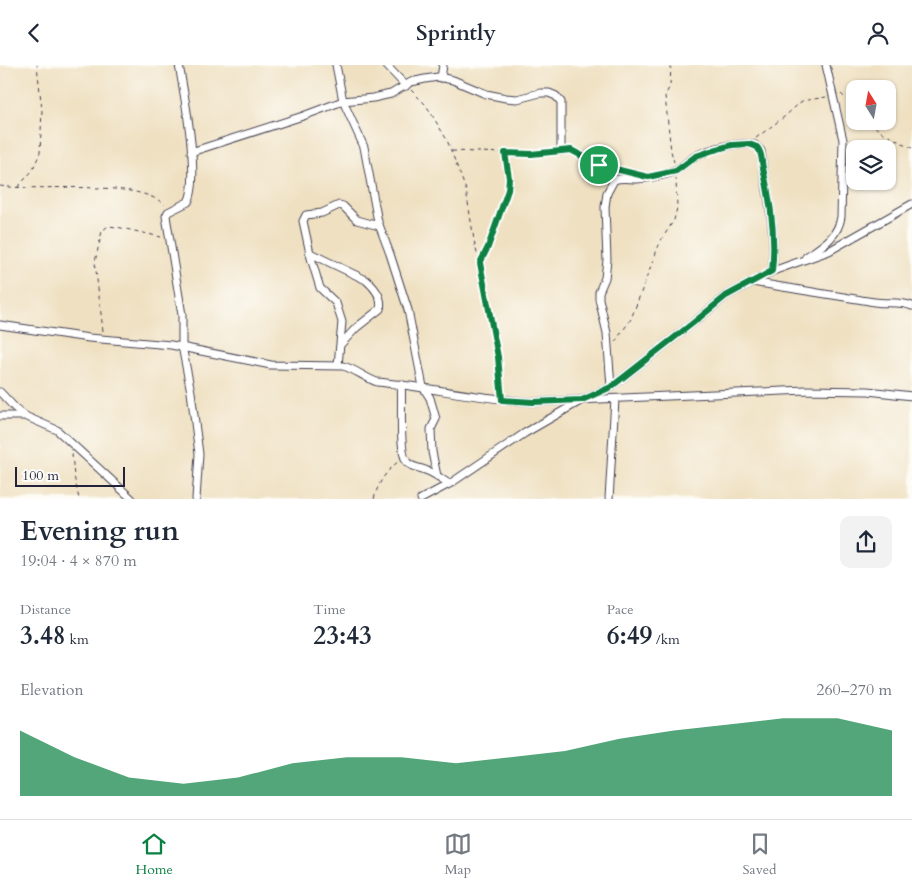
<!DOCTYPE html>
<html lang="en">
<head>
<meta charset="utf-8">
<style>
	:root { --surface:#fff; --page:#f2f2f3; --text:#1f2937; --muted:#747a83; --line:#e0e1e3; --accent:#0b8043 }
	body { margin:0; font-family:Cardo,serif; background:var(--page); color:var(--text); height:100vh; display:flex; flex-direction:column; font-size:19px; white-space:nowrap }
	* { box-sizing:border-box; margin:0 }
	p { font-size:16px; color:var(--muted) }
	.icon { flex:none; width:28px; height:28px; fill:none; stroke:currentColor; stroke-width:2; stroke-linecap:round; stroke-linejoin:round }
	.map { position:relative; height:434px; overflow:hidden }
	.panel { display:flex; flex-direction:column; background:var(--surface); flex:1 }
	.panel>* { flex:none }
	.needle { width:32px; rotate:349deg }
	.buttons { position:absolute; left:846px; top:15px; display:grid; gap:10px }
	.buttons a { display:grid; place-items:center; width:50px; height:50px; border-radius:10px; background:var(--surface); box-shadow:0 1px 4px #0004; font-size:25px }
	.scale { position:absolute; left:15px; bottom:12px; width:110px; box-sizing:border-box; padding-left:5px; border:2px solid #22223b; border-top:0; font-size:14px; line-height:18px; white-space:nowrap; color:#22223b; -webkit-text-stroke:4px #fdfcf7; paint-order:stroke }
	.pin { position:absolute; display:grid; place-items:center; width:42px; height:42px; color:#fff; margin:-21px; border:2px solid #fff; border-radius:50%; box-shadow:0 1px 5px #0007 }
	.round { display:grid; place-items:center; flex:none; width:52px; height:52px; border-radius:10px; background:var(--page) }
	.head { display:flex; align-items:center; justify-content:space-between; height:85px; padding:0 20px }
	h1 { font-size:28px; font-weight:700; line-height:38px }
	.stats { display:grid; grid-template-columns:repeat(3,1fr); gap:8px; height:85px; padding:5px 20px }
	.stats div { display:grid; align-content:center }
	.stats b { font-size:25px; font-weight:700 }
	.stats small { font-size:14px; font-weight:400 }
	.stats p { font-size:14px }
	.chart { height:140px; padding:10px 20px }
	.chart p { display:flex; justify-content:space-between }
	.chart svg { width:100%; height:90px; margin-top:5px; fill:var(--accent); opacity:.7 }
	header { display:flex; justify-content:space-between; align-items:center; height:65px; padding:0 20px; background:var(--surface); font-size:22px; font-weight:700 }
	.menu { display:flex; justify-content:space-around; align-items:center; height:70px; border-top:1px solid var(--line); background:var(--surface); font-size:14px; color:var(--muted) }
	.menu a { display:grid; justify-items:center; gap:2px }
	.menu .current { color:var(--accent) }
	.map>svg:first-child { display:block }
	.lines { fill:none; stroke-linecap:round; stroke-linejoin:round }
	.minor-casing { stroke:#413e4f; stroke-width:9 }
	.path { stroke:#413e4f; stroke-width:1; stroke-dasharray:4 4; stroke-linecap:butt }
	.minor { stroke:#fff; stroke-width:7 }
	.route-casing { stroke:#fff; stroke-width:10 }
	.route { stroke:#0b8043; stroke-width:6 }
</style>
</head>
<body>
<header><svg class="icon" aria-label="back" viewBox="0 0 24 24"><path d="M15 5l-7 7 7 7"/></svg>Sprintly<svg class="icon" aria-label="person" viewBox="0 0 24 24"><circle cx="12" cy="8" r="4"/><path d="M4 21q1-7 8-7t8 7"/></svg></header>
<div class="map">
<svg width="912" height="434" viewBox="0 0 912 434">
	<rect width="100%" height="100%" fill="#fdfcf7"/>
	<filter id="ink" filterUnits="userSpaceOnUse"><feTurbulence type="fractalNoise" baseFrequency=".02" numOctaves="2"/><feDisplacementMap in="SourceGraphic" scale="10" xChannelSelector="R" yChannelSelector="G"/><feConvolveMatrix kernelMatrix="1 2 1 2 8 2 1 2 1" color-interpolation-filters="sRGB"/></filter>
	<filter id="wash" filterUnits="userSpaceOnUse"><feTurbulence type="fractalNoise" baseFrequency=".0096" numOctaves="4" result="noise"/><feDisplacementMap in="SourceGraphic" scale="20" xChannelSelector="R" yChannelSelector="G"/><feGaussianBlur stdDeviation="1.12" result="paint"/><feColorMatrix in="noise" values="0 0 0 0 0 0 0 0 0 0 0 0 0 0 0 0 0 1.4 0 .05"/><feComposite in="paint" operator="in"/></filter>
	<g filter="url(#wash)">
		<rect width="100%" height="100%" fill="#efe0c1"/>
	</g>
	<g filter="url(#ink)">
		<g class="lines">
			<defs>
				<g id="minor">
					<path d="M179,0c5,28 22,115 9,137l-20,10 -2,4 16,99v31l9,46 8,62 -3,45"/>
					<polyline points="336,0 343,36 364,82 378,157 390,189 408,245 423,322 430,333 436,354 431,364 432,387 437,411"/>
					<polyline points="386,0 406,21"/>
					<polyline points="441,13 443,0"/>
					<polyline points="191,87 303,51 343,36 373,33 391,29 411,17 425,14 438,12 453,15 486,29 506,33 517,34 540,28 549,28 556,31 561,37 561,86"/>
					<path d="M310,188l56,27c8,7 17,18 14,29l-24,19 -15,16"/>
					<path d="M806,192c16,-11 32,-20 35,-40l2,-77 -17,-75"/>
					<path d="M753,217c40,7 80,13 121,20 13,2 26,-1 38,4"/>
					<path d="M0,260l89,13 82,7 100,20 72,1c12,3 22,12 34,16 52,5 103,17 156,20l273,-12 62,1 44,5"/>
					<polyline points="338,300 342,257 336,238 320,223 311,193 303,156 306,150 322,148 339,140 343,141 357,155 379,161"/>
					<path d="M401,319c2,16 -3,69 6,78 5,6 12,5 18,8 9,3 17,9 24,14"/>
					<path d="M611,322l-4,-54 -8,-34v-7l6,-14 2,-18 -2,-53 2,-14 7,-13c7,-3 15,-1 23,-1 11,-1 28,-3 38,-8 7,-4 13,-10 19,-14 15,-8 44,-16 61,-12l6,6c1,6 1,11 2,16 6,35 13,68 9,104"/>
					<polyline points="0,327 15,343 25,351 57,365 132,434"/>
					<polyline points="0,351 25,351"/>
					<polyline points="421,434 451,418 525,368 582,335 611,322 693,258 726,231 773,206 829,186 912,139"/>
					<polyline points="609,434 615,334"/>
				</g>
			</defs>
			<use href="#minor" class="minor-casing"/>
			<g class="path">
				<polyline points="671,0 670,21 665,31 671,86 674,97"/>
				<polyline points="411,25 426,40 447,75 466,125 475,181 483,209 492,265 498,292 501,327"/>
				<polyline points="841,29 855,42"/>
				<polyline points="869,56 881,67 912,83"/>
				<polyline points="756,73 784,52 802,36 826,32"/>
				<polyline points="569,85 577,87 599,100 621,106"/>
				<polyline points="452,86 531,89 553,87"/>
				<path d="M0,121c41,6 136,-8 165,19"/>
				<polyline points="18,122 32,106 40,88 42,45 37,0"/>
				<polyline points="480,197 488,182 508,125 509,113 505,88"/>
				<polyline points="103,266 95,197 102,166 108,161 117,162 161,172"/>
				<polyline points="615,277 631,254 660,177 674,155 677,143 676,113"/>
				<polyline points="72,389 74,411 79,434"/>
				<path d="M374,434c4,-16 12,-28 25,-38"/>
			</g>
			<use href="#minor" class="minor"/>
		</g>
	</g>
	<g class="lines" filter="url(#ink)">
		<defs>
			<path id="route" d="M749,79l8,3c6,7 4,13 6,21 8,34 13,68 9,103l-46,25 -33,27 -82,64 -29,13 -49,2 -31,-2 -4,-43 -18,-94 8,-16 20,-57 1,-12 -4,-25 26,1 40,-4 28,15 49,12 28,-6 20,-15 18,-6 18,-5z"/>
		</defs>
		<use href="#route" class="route-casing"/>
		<use href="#route" class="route"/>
	</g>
</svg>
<div class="buttons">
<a><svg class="needle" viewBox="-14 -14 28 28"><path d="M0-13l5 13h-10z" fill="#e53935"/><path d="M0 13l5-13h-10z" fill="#747a83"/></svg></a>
<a><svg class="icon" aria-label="layers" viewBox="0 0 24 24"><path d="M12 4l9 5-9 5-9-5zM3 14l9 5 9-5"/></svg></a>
</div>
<div class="scale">100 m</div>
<div class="pin" style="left:599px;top:100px;background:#1e9e55"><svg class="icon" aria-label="arrive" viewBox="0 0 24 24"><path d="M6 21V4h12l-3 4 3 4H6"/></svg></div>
</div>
<section class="panel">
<div class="head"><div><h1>Evening run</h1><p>19:04 · 4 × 870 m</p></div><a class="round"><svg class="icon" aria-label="share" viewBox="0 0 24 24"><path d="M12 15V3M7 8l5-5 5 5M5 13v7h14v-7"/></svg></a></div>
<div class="stats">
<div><p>Distance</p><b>3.48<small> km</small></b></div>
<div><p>Time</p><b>23:43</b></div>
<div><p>Pace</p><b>6:49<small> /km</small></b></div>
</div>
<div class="chart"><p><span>Elevation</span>260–270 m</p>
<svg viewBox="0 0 160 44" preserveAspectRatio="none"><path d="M0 44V12L10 25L20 35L30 38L40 35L50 28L60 25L70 25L80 28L90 25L100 22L110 16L120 12L130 9L140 6L150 6L160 12V44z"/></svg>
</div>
</section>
<nav class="menu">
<a class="current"><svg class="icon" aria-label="home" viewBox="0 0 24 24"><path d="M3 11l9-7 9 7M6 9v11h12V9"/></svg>Home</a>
<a><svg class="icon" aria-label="map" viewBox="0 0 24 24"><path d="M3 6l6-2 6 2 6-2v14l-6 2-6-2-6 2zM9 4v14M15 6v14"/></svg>Map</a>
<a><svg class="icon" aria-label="saved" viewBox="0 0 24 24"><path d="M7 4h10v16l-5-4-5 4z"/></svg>Saved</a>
</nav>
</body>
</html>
